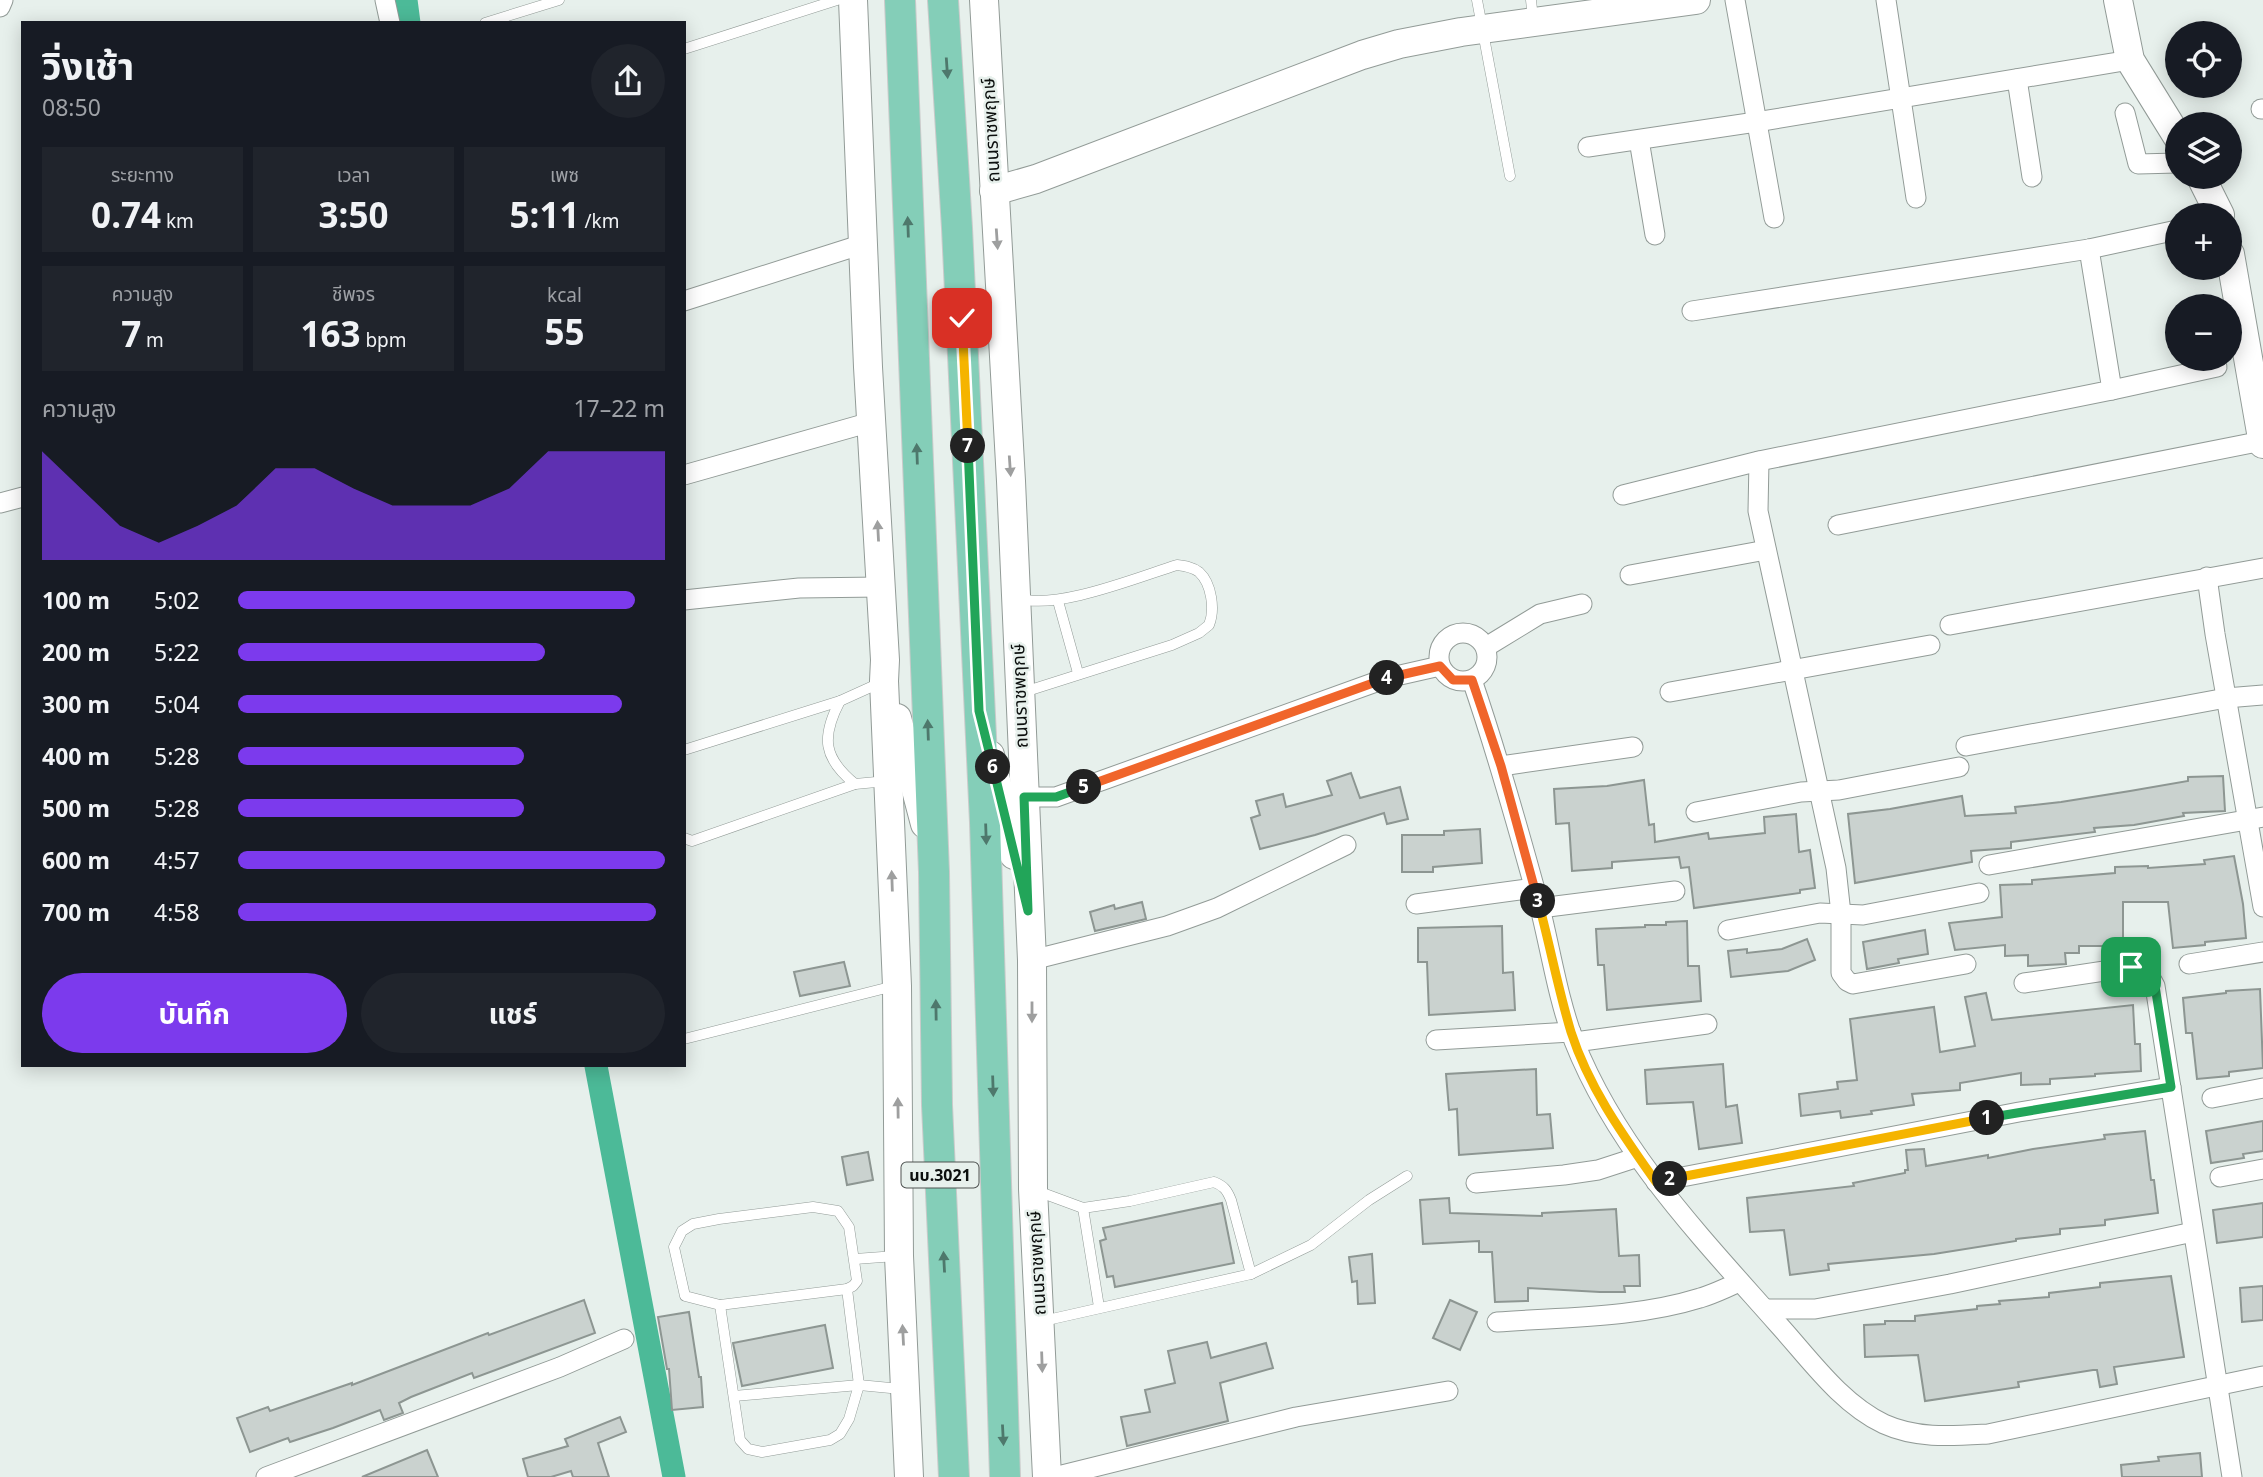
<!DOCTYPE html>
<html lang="th">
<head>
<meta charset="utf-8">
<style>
	:root { --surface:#171b24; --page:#20242c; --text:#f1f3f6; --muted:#9ea1a6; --accent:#7c3aed }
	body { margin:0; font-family:"Noto Sans","Noto Sans Thai",sans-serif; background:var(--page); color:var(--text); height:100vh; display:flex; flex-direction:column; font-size:26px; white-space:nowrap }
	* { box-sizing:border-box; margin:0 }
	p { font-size:23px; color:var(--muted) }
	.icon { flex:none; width:38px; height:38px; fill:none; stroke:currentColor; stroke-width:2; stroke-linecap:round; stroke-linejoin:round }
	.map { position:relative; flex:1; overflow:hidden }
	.panel { position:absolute; left:21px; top:21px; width:665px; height:1046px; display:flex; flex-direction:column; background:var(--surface); border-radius:0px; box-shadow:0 4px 18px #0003 }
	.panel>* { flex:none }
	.tools { position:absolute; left:2165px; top:21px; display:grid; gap:14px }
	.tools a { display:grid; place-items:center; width:77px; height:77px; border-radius:50%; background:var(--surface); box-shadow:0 4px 18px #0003; font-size:35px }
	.pin { position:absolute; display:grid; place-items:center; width:60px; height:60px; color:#fff; margin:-30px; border-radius:14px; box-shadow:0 4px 10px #0006 }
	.km { position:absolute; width:35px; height:35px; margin:-18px; border-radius:50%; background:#222; color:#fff; font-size:19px; line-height:35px; text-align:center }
	.round { display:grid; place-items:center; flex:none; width:74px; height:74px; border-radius:37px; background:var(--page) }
	.overview { display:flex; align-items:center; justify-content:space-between; height:119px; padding:0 21px }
	h1 { font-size:38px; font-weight:700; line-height:52px }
	.stats { display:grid; grid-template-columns:repeat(3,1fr); gap:10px; height:119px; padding:7px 21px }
	.stats div { display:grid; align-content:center; border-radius:0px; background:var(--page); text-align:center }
	.stats b { font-size:35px; font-weight:700 }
	.stats small { font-size:19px; font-weight:400 }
	.stats p { font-size:19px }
	.chart { height:196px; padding:14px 21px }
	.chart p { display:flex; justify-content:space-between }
	.chart svg { width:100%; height:126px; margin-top:7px; fill:var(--accent); opacity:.7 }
	.button { display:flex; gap:14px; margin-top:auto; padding:14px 21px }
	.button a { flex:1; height:80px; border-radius:42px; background:var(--accent); color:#fff; font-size:28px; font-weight:700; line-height:80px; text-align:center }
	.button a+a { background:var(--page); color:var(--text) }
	ul { padding:0 21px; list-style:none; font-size:23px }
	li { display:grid; grid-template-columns:112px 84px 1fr; align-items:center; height:52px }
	li i { height:18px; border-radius:9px; background:var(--accent) }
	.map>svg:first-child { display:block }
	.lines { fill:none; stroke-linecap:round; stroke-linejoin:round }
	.canal { stroke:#4cba98; stroke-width:23 }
	.building { fill:#cad2cf; stroke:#8d9692; stroke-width:2 }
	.lane-casing { stroke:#929b97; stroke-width:11 }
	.street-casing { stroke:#929b97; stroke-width:21 }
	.secondary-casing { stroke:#929b97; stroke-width:30 }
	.primary-casing { stroke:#cacaca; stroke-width:32 }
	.lane { stroke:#fff; stroke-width:10 }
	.street { stroke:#fff; stroke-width:19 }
	.secondary { stroke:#fff; stroke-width:28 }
	.primary { stroke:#84ceb8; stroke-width:30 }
	.oneway { fill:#4e786c }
	.oneway2 { fill:#9e9f9f }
	.split-1-casing { stroke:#fff; stroke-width:14 }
	.split-2-casing { stroke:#fff; stroke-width:14 }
	.split-3-casing { stroke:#fff; stroke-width:14 }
	.split-4-casing { stroke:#fff; stroke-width:14 }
	.split-5-casing { stroke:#fff; stroke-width:14 }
	.split-6-casing { stroke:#fff; stroke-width:14 }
	.split-7-casing { stroke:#fff; stroke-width:14 }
	.split-8-casing { stroke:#fff; stroke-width:14 }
	.split-1 { stroke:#22a559; stroke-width:9 }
	.split-2 { stroke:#f5b400; stroke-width:9 }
	.split-3 { stroke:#f5b400; stroke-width:9 }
	.split-4 { stroke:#f0652b; stroke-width:9 }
	.split-5 { stroke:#f0652b; stroke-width:9 }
	.split-6 { stroke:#22a559; stroke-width:9 }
	.split-7 { stroke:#22a559; stroke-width:9 }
	.split-8 { stroke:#f5b400; stroke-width:9 }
	.labels { text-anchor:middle; stroke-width:5; stroke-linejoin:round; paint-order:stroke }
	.shield { fill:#e7f0ec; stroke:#4e5251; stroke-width:2 }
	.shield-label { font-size:16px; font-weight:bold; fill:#0c0f0e }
	.street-label { font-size:18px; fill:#0c0f0e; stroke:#e7f0ec }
</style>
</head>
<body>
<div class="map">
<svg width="2263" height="1477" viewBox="0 0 2263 1477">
	<rect width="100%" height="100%" fill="#e7f0ec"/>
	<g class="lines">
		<g class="canal">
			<polyline points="406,0 409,23"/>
			<polyline points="596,1066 674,1477"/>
		</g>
	</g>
	<g class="building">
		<polygon points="1351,773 1360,798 1400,787 1408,819 1387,824 1384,813 1315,835 1260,849 1251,818 1260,815 1256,801 1283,794 1286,807 1332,795 1327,781"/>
		<polygon points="2223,776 2225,811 2183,813 2184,816 2134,825 2094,828 2095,832 2011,842 2011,848 1971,851 1972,862 1855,883 1848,814 1890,809 1962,796 1965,816 2016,813 2015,807 2061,802 2130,791 2188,781 2188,777"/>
		<polygon points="1644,780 1649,825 1654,824 1655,842 1708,833 1709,839 1765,833 1764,817 1796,814 1799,852 1810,850 1815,888 1800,890 1800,893 1694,908 1689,867 1681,868 1679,857 1612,862 1612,868 1572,871 1569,823 1556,824 1554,789 1607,786"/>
		<polygon points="1480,829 1482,863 1433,867 1433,872 1402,872 1402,835 1444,835 1444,831"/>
		<polygon points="2234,856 2243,904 2246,938 2205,942 2205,945 2173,948 2168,902 2123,902 2123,946 2079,946 2079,953 2065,953 2066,964 2028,966 2028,955 2005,956 2005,945 1955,950 1949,923 2002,917 2000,885 2032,884 2032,880 2115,873 2115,867 2148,866 2148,868 2205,864 2204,860"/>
		<polygon points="1142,902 1146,919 1095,931 1090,912 1114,905 1115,909"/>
		<polygon points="1687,921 1688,966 1699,966 1701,1001 1607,1010 1604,965 1598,965 1596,929 1645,927 1645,925 1666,925 1666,922"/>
		<polygon points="1502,926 1503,973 1513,972 1515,1010 1429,1015 1427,962 1418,962 1418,928"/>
		<polygon points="1925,930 1928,954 1898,959 1899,963 1867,969 1863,942"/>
		<polygon points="1807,939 1815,960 1788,971 1731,977 1728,951 1747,949 1747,953 1782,949"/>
		<polygon points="844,962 850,986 800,996 794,972"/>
		<polygon points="2260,989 2263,1068 2229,1072 2229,1076 2197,1079 2192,1033 2186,1033 2183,998 2226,993 2226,991"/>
		<polygon points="1986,993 1992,1020 2133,1005 2135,1044 2140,1044 2141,1071 2095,1074 2095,1076 2050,1079 2050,1084 2021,1085 2021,1073 1960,1083 1960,1090 1912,1094 1914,1105 1871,1111 1872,1114 1841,1118 1840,1111 1801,1116 1799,1094 1838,1089 1837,1082 1857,1080 1850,1019 1934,1007 1940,1052 1975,1046 1965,997"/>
		<polygon points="1723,1064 1726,1107 1737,1105 1742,1143 1699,1149 1693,1102 1647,1104 1645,1070"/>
		<polygon points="1536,1069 1537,1115 1550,1114 1553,1148 1459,1155 1457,1109 1449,1110 1446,1074"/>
		<polygon points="2263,1121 2263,1151 2243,1154 2244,1158 2211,1163 2206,1131"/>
		<polygon points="2145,1131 2151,1180 2154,1180 2158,1213 2105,1220 2105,1225 2060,1229 2060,1234 2016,1239 2016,1241 1934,1254 1828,1264 1829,1270 1790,1275 1784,1230 1750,1232 1747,1198 1854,1186 1853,1183 1905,1173 1905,1170 1908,1170 1906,1150 1924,1149 1926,1166 1988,1155 1988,1158 2033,1149 2105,1139 2104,1135"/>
		<polygon points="868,1152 873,1180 847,1185 842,1157"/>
		<polygon points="1449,1198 1450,1213 1542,1216 1542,1213 1616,1209 1619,1256 1639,1255 1640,1286 1624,1286 1625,1292 1600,1292 1528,1288 1528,1301 1495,1302 1492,1252 1479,1252 1479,1241 1423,1244 1420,1200"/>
		<polygon points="1222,1203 1234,1263 1115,1287 1113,1276 1107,1277 1100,1241 1106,1239 1103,1228"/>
		<polygon points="2263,1203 2263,1237 2217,1243 2213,1210"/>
		<polygon points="1372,1254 1375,1303 1358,1304 1357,1281 1352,1282 1349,1257"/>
		<polygon points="2171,1276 2184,1357 2114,1367 2117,1384 2100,1387 2097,1370 2093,1370 2018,1382 2019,1387 1925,1401 1918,1355 1865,1357 1864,1325 1885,1324 1885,1321 1915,1321 1915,1316 1977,1309 1977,1306 2000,1304 1999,1301 2049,1297 2049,1293 2100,1287 2100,1283"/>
		<polygon points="2263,1286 2263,1320 2242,1322 2240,1288"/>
		<polygon points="584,1300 595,1333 474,1378 472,1373 411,1397 399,1403 403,1413 384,1420 380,1410 333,1428 290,1442 288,1438 250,1452 237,1418 268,1407 270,1411 352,1383 352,1385 488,1333 489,1335"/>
		<polygon points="1450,1300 1477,1312 1460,1350 1433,1338"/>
		<polygon points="689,1312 699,1377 701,1377 703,1407 672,1410 669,1369 667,1369 658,1317"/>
		<polygon points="825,1325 833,1368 742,1386 733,1343"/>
		<polygon points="1207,1342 1211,1358 1266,1343 1273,1368 1220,1383 1228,1421 1127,1446 1121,1417 1150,1412 1145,1390 1175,1383 1168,1351"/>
		<polygon points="620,1417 626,1432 598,1443 609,1477 573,1477 571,1471 551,1477 528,1477 523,1459 568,1446 565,1439"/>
		<polygon points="427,1450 438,1477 362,1477"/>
		<polygon points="2200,1453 2202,1477 2122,1477 2121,1465 2159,1461 2158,1457"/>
	</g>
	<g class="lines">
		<defs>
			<g id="lane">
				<polyline points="1477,0 1510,176"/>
				<polyline points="1531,0 1533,19"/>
				<polyline points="485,23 559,0"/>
				<polyline points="684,49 837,0"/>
				<path d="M1018,598c37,13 120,-21 159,-33 8,1 16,2 22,7 13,12 16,38 10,53l-10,8 -27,12 -148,47"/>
				<polyline points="1058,601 1078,673"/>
				<path d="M840,701c-19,36 -17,57 15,83"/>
				<polyline points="684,750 840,701 882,682"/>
				<polyline points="684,838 692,841 855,784 887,781"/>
				<polyline points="684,1039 894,986"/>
				<path d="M1037,1191l46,17 47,-7 84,-19c10,4 13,8 17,18l20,74"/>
				<polygon points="813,1207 838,1211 849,1227 857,1281 853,1286 847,1289 720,1305 685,1296 674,1247 682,1231 693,1224 719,1219"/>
				<polyline points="1083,1208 1099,1307"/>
				<polyline points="855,1259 896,1256"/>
				<polyline points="720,1305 740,1440 748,1449 762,1452 830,1440 840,1434 849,1419 859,1385 847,1289"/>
				<polyline points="1043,1321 1251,1274 1311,1245 1369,1200 1407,1176"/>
				<polyline points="734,1396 859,1385 901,1389"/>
			</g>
			<g id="street">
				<polyline points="385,0 390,23"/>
				<polyline points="1735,0 1774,218"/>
				<polyline points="1886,0 1916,198"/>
				<polyline points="0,7 3,0"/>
				<polyline points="2017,79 2032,177"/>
				<polyline points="2261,109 2263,109"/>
				<polyline points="2125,113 2138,164 2177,163"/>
				<polyline points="1639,140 1655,235"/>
				<polyline points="1588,147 1756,122 2130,60"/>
				<polyline points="684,301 863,244"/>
				<polyline points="1692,311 2089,249 2177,230"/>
				<polyline points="2112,390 2217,367"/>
				<polyline points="1759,461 1758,511 1836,868 1841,914 1841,973 1847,981 1853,984 1966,964"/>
				<polyline points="684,475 871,422"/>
				<polyline points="1623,495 1759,461 2112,390 2089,249"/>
				<polyline points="0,503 23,497"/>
				<polyline points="1838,525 2262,441"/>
				<polyline points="1630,575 1766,550"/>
				<polyline points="2207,577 2215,634 2263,907"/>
				<polyline points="684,600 799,588 881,587"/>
				<polyline points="1950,625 2263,568"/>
				<circle cx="1463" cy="657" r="24"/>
				<polyline points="1486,647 1540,614 1582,604"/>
				<path d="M1472,680c26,76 47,151 68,228 11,44 18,91 34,133 43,109 127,196 203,282 32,35 63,80 107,101 33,15 68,12 104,10l275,-58"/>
				<polyline points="1670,692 1930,645"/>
				<polyline points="1966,746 2226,698 2263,695"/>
				<polyline points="1501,766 1633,747"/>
				<polyline points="1024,797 1056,797 1387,678 1440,666"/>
				<polyline points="1696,812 1801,792 1839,790 1959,767"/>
				<polyline points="1989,865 2263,817"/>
				<polyline points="1416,904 1534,888"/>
				<polyline points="1540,908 1675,891"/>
				<polyline points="1728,930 1820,913 1863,915 1979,893"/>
				<polyline points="1032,960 1167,926 1217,908 1346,845"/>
				<polyline points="2189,964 2263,952"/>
				<path d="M2024,983l107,-16c14,2 18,7 24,19l77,491"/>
				<polyline points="1436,1040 1571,1032"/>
				<polyline points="1575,1042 1707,1024"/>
				<polyline points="2212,1098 2263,1088"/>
				<polyline points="2220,1177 2263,1169"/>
				<polyline points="1656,1182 2019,1112 2171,1087"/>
				<polyline points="1476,1183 1564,1175 1598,1170 1638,1157"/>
				<polyline points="1766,1309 1815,1309 1950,1284 2193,1232"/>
				<path d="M1497,1322c67,-5 139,-4 203,-24 14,-4 27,-11 40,-16"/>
				<polyline points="266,1477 560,1367 624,1339"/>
				<polyline points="1054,1477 1296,1417 1448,1391"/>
			</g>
			<g id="secondary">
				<polyline points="853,0 868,367 885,660 884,681 897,986 899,1256 909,1477"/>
				<polyline points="984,0 1011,481 1032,960 1033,1189 1047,1477"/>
				<polyline points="2118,0 2130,60 2177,136"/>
				<polyline points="2201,177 2220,215"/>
				<polyline points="994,191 1036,179 1362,55 1399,44 1461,32 1696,0"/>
				<polyline points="2230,254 2263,444"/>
				<polyline points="897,718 925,824"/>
				<polyline points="990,755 1014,855"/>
			</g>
			<g id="primary">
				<polyline points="900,0 934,872 937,1105 954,1477"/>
				<polyline points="943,0 957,228 985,822 1005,1477"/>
			</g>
		</defs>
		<use href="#lane" class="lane-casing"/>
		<use href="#street" class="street-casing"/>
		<use href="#secondary" class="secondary-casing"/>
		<use href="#primary" class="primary-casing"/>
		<use href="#lane" class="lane"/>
		<use href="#street" class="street"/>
		<use href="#secondary" class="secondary"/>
		<use href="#primary" class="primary"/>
	</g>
	<defs><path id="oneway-solid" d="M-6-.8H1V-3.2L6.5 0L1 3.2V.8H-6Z" transform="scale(1.75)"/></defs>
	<g class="oneway">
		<use href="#oneway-solid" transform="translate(947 68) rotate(86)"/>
		<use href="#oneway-solid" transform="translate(908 227) rotate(-92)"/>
		<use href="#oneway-solid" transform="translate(917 454) rotate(-92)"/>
		<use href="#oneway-solid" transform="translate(928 730) rotate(-92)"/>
		<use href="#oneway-solid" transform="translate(986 834) rotate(88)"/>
		<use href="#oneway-solid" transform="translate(936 1010) rotate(-91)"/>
		<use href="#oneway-solid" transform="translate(993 1086) rotate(88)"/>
		<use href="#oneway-solid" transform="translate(944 1262) rotate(-93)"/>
		<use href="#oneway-solid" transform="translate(1003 1435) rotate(87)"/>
	</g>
	<g class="oneway2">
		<use href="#oneway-solid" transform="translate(997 239) rotate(86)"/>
		<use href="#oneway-solid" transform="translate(1010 466) rotate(86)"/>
		<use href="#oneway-solid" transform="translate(878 531) rotate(-93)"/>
		<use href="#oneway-solid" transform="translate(892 881) rotate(-92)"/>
		<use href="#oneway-solid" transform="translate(1032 1012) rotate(90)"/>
		<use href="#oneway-solid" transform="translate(898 1108) rotate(-91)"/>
		<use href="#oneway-solid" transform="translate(903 1335) rotate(-93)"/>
		<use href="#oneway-solid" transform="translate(1042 1362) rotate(88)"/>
	</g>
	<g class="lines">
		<defs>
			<path id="split-1" d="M1987,1118l184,-31 -16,-101c-6,-12 -10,-17 -24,-19"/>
			<polyline id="split-2" points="1670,1179 1987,1118"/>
			<path id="split-3" d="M1538,901c12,44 20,88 33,131 18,56 52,103 85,150l14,-3"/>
			<polyline id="split-4" points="1387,678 1440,666 1453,680 1472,680 1501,766 1538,901"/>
			<polyline id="split-5" points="1084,787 1387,678"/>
			<polyline id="split-6" points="993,767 1028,911 1024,797 1056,797 1084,787"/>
			<polyline id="split-7" points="968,446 979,711 993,767"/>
			<polyline id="split-8" points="962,318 968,446"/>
		</defs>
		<use href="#split-1" class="split-1-casing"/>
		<use href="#split-2" class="split-2-casing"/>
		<use href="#split-3" class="split-3-casing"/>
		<use href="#split-4" class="split-4-casing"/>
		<use href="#split-5" class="split-5-casing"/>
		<use href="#split-6" class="split-6-casing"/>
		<use href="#split-7" class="split-7-casing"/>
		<use href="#split-8" class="split-8-casing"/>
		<use href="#split-1" class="split-1"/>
		<use href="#split-2" class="split-2"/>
		<use href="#split-3" class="split-3"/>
		<use href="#split-4" class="split-4"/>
		<use href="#split-5" class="split-5"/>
		<use href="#split-6" class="split-6"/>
		<use href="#split-7" class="split-7"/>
		<use href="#split-8" class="split-8"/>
	</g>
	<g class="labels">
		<rect class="shield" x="901.5" y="1162.5" width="77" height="25" rx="5"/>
		<g class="shield-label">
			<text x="940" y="1181">นบ.3021</text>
		</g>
		<g class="street-label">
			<text transform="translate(991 130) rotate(-93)" y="6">ถนนราชพฤกษ์</text>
			<text transform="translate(1020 696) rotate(-92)" y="6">ถนนราชพฤกษ์</text>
			<text transform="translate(1037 1263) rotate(-93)" y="6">ถนนราชพฤกษ์</text>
		</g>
	</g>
</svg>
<div class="tools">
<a><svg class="icon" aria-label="locate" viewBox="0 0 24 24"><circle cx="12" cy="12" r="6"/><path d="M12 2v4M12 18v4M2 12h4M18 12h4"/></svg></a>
<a><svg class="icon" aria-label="layers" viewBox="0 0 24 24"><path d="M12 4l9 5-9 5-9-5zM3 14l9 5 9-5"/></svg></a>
<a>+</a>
<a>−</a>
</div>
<div class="pin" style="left:2131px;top:967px;background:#1e9e55"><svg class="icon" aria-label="arrive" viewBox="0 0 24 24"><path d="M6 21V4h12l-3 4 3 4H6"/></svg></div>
<div class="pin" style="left:962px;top:318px;background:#d93025"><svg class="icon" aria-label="check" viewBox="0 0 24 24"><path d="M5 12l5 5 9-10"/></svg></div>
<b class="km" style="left:1987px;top:1118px">1</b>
<b class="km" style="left:1670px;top:1179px">2</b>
<b class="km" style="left:1538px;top:901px">3</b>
<b class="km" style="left:1387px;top:678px">4</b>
<b class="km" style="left:1084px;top:787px">5</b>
<b class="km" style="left:993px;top:767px">6</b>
<b class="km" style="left:968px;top:446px">7</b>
<section class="panel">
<div class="overview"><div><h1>วิ่งเช้า</h1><p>08:50</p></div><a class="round"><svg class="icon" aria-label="share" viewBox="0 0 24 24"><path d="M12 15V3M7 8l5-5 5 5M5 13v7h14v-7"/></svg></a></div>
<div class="stats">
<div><p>ระยะทาง</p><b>0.74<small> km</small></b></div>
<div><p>เวลา</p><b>3:50</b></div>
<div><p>เพซ</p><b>5:11<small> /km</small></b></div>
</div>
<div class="stats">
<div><p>ความสูง</p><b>7<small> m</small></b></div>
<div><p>ชีพจร</p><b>163<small> bpm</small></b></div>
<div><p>kcal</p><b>55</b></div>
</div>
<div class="chart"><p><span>ความสูง</span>17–22 m</p>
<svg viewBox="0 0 160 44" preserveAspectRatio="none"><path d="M0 44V6L10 19L20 32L30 38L40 32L50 25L60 12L70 12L80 19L90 25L100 25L110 25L120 19L130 6L140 6L150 6L160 6V44z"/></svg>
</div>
<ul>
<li><b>100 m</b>5:02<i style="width:93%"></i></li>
<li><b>200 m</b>5:22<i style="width:72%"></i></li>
<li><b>300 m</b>5:04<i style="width:90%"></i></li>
<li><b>400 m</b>5:28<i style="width:67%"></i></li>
<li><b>500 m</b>5:28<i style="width:67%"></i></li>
<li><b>600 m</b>4:57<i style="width:100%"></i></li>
<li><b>700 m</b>4:58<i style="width:98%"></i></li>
</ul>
<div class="button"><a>บันทึก</a><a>แชร์</a></div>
</section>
</div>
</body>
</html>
